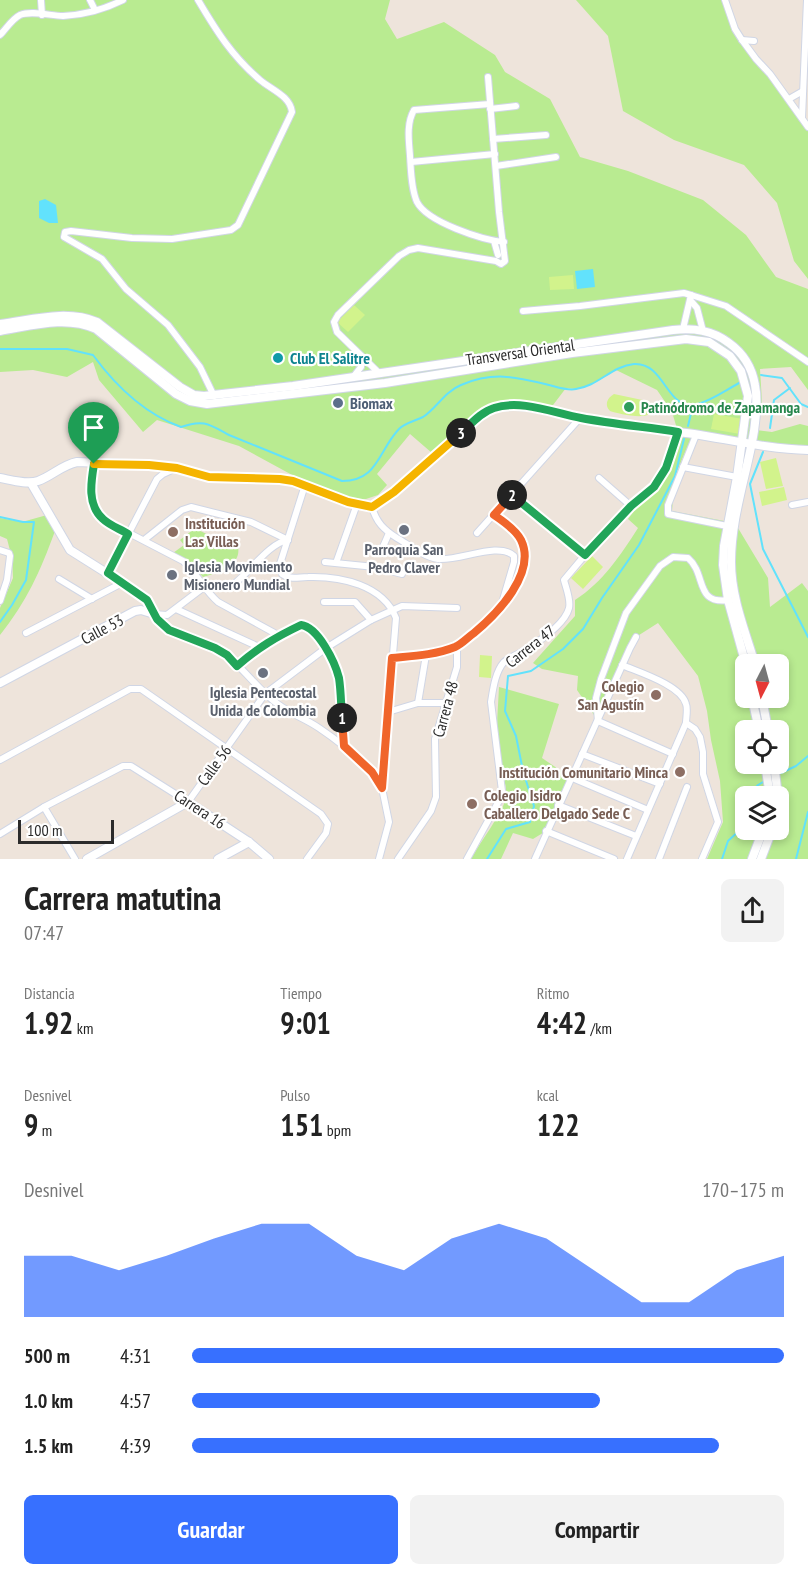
<!DOCTYPE html>
<html lang="es">
<head>
<meta charset="utf-8">
<style>
	:root { --surface:#fff; --page:#f2f2f2; --text:#222; --muted:#767676; --accent:#3770ff }
	body { margin:0; font-family:"PT Sans Narrow",sans-serif; background:var(--page); color:var(--text); height:100vh; display:flex; flex-direction:column; font-size:22px; white-space:nowrap }
	* { box-sizing:border-box; margin:0 }
	p { font-size:20px; color:var(--muted) }
	.icon { flex:none; width:33px; height:33px; fill:none; stroke:currentColor; stroke-width:2; stroke-linecap:round; stroke-linejoin:round }
	.map { position:relative; height:859px; overflow:hidden }
	.sheet { display:flex; flex-direction:column; background:var(--surface); flex:1 }
	.sheet>* { flex:none }
	.needle { width:39px; rotate:186deg }
	.tools { position:absolute; left:735px; top:654px; display:grid; gap:12px }
	.tools a { display:grid; place-items:center; width:54px; height:54px; border-radius:9px; background:var(--surface); box-shadow:0 3px 9px #0003; font-size:30px }
	.scale { position:absolute; left:18px; bottom:15px; width:96px; box-sizing:border-box; padding-left:6px; border:3px solid #2b2b2b; border-top:0; font-size:16px; line-height:21px; white-space:nowrap; color:#2b2b2b; -webkit-text-stroke:4px #fff; paint-order:stroke }
	.pin { position:absolute; display:grid; place-items:center; width:51px; height:51px; color:#fff; margin:-62px -26px; border-radius:50% 50% 50% 0; rotate:-45deg; box-shadow:0 0 6px #0007 }
	.pin .icon { rotate:45deg }
	.km { position:absolute; width:30px; height:30px; margin:-15px; border-radius:50%; background:#222; color:#fff; font-size:16px; line-height:30px; text-align:center }
	.round { display:grid; place-items:center; flex:none; width:63px; height:63px; border-radius:9px; background:var(--page) }
	.summary { display:flex; align-items:center; justify-content:space-between; height:102px; padding:0 24px }
	h1 { font-size:33px; font-weight:600; line-height:45px }
	.metrics { display:grid; grid-template-columns:repeat(3,1fr); gap:9px; height:102px; padding:6px 24px }
	.metrics div { display:grid; align-content:center }
	.metrics b { font-size:30px; font-weight:600 }
	.metrics small { font-size:16px; font-weight:400 }
	.metrics p { font-size:16px }
	.chart { height:168px; padding:12px 24px }
	.chart p { display:flex; justify-content:space-between }
	.chart svg { width:100%; height:108px; margin-top:6px; fill:var(--accent); opacity:.7 }
	.button { display:flex; gap:12px; margin-top:auto; padding:12px 24px }
	.button a { flex:1; height:69px; border-radius:9px; background:var(--accent); color:#fff; font-size:24px; font-weight:600; line-height:69px; text-align:center }
	.button a+a { background:var(--page); color:var(--text) }
	ul { padding:0 24px; list-style:none; font-size:20px }
	li { display:grid; grid-template-columns:96px 72px 1fr; align-items:center; height:45px }
	li i { height:15px; border-radius:8px; background:var(--accent) }
	.map>svg:first-child { display:block }
	.green { fill:#b9eb91; fill-rule:evenodd }
	.pitch { fill:#d2f38c }
	.water { fill:#62e2fc }
	.lines { fill:none; stroke-linecap:round; stroke-linejoin:round }
	.stream { stroke:#62e2fc; stroke-width:2 }
	.street-casing { stroke:#d0d6e5; stroke-width:8 }
	.secondary-casing { stroke:#d0d6e5; stroke-width:10 }
	.street { stroke:#fff; stroke-width:6 }
	.secondary { stroke:#fff; stroke-width:8 }
	.split-1-casing { stroke:#fff; stroke-width:12 }
	.split-2-casing { stroke:#fff; stroke-width:12 }
	.split-3-casing { stroke:#fff; stroke-width:12 }
	.split-4-casing { stroke:#fff; stroke-width:12 }
	.split-1 { stroke:#22a559; stroke-width:8 }
	.split-2 { stroke:#f0652b; stroke-width:8 }
	.split-3 { stroke:#22a559; stroke-width:8 }
	.split-4 { stroke:#f5b400; stroke-width:8 }
	.culture-dot { fill:#0f9aa8; stroke:#fff; stroke-width:2 }
	.service-dot { fill:#5c6f8a; stroke:#fff; stroke-width:2 }
	.leisure-dot { fill:#2e9e5b; stroke:#fff; stroke-width:2 }
	.worship-dot { fill:#6b7280; stroke:#fff; stroke-width:2 }
	.education-dot { fill:#8d6e63; stroke:#fff; stroke-width:2 }
	.labels { text-anchor:middle; stroke-width:4.5; stroke-linejoin:round; paint-order:stroke }
	.street-label { font-size:16px; fill:#2b2b2b; stroke:#fff }
	.culture-label { font-size:16px; font-weight:bold; fill:#0d838f; stroke:#fff; text-anchor:start }
	.service-label { font-size:16px; font-weight:bold; fill:#4e5e75; stroke:#fff; text-anchor:start }
	.leisure-label { font-size:16px; font-weight:bold; fill:#27864d; stroke:#fff; text-anchor:start }
	.education-label { font-size:16px; font-weight:bold; fill:#785e54; stroke:#fff; text-anchor:start }
	.worship-label { font-size:16px; font-weight:bold; fill:#5b616d; stroke:#fff }
</style>
</head>
<body>
<div class="map">
<svg width="808" height="859" viewBox="0 0 808 859">
	<rect width="100%" height="100%" fill="#eee4db"/>
	<g class="green">
		<path d="M0,0h390l-5,19 12,20 47,-17 51,33 10,17 45,27 30,58 48,14 75,29 43,35 30,42 32,12v101l-17,-23 -31,2 2,33 -6,28 16,2 28,-8 8,2v24l-115,-16 -18,42 -3,35 63,12 33,55 2,29 32,-24 6,8v268h-101l16,-37 -3,-41 -9,-41 -4,-29 -9,-35 -40,-53 -22,14 -38,84 -21,-31 1,-14 -36,-7 -9,-6 42,-47v-16c28,-18 45,-44 63,-72l-10,-9 38,-51 12,-36 -6,-20 -15,-22 -41,-20c-16,9 -31,22 -50,18l-16,21 -55,-5 -13,3 -50,46 -22,-19 -33,40 10,11 -9,10 -12,4 -10,1 -10,-3 -52,-21 -55,-30 -82,-26 -14,12 -44,-52 -6,-18 -26,15 -34,-7 -33,2zM746,664h32v34h-32zM746,730h32v34h-32zM746,796h32v34h-32z"/>
		<polygon points="576,0 725,0 735,29 808,127 808,279 794,261 777,203 744,165 674,140 623,111 608,36"/>
		<path d="M47,515l8,16c-15,41 -28,70 -55,104v-27l13,-30 -1,-20 -5,-19 -7,-3v-18l22,4z"/>
		<path d="M195,528c14,9 29,10 43,18 4,20 -20,27 -35,31l-16,-17 -14,-7 11,-8 -4,-5z"/>
		<path d="M499,687l60,17 -17,54 28,19 -24,54 -13,8 -20,-6 -12,26h-30c8,-15 32,-47 35,-61 2,-15 -7,-30 -9,-45 -1,-22 1,-45 2,-66z"/>
	</g>
	<g class="pitch">
		<polygon points="573,275 574,289 550,290 549,277"/>
		<polygon points="354,305 365,315 348,332 337,322"/>
		<path d="M614,394l33,7c18,24 -28,13 -37,10 -6,-6 -3,-13 4,-17z"/>
		<polygon points="714,414 743,419 740,434 711,429"/>
		<polygon points="776,458 783,486 766,489 760,462"/>
		<polygon points="784,487 787,500 762,506 759,492"/>
		<polygon points="592,556 603,567 583,589 571,578"/>
		<polygon points="480,655 492,656 491,678 479,677"/>
	</g>
	<g class="water">
		<polygon points="45,199 56,205 58,223 49,223 39,218 39,201"/>
		<polygon points="593,269 595,287 577,289 575,271"/>
	</g>
	<g class="lines">
		<g class="stream">
			<path d="M0,349h67l26,6c22,30 52,59 88,72 22,-8 28,-3 48,8l113,46c36,0 36,-30 57,-52 6,-6 16,-8 24,-12 14,-9 21,-25 38,-32 33,-14 55,-8 88,0 8,2 19,6 27,4 22,-3 36,-23 58,-25 32,-2 32,49 64,40 14,-4 28,-14 41,-21"/>
			<polyline points="761,375 782,378 801,404 808,407"/>
			<polyline points="688,426 693,405"/>
			<polyline points="770,428 774,400 790,388"/>
			<polyline points="763,452 750,484 763,549 808,637"/>
			<polyline points="0,517 23,522 34,522 26,580 12,605 0,622"/>
			<polyline points="781,773 796,766 808,756"/>
			<polyline points="749,796 758,785 763,782"/>
			<polyline points="487,859 506,829 530,822 534,806 523,771 516,736 505,711 508,676 531,671 563,649 583,629 602,598 639,545 675,476 684,439"/>
			<polyline points="722,859 728,841 741,829 746,809"/>
			<polyline points="796,859 808,812"/>
		</g>
		<defs>
			<g id="street">
				<polyline points="41,0 42,15"/>
				<polyline points="90,0 95,10"/>
				<path d="M198,0c19,32 34,56 62,80 12,10 30,16 32,32l-54,113 -7,5 -59,9 -40,-1 -61,-7 -6,1 -1,5 38,22 24,30 42,36 32,42 14,29"/>
				<polyline points="725,0 735,29 742,40 756,59 770,74 808,127"/>
				<path d="M0,35c6,-6 12,-16 20,-20 12,-5 31,1 43,1 20,-1 42,-7 60,-16"/>
				<polyline points="742,40 754,41"/>
				<polyline points="789,99 803,91"/>
				<path d="M490,104l-76,6c-8,14 -5,31 -4,46 1,14 1,33 7,46 10,20 65,38 87,40"/>
				<polyline points="490,109 516,106"/>
				<polyline points="802,118 807,0"/>
				<polyline points="493,139 546,135"/>
				<polyline points="411,162 495,154"/>
				<polyline points="496,166 556,157"/>
				<polyline points="494,241 498,255"/>
				<polyline points="691,301 697,308 703,331"/>
				<polyline points="523,311 580,306 684,293 691,295"/>
				<polyline points="683,329 691,295 726,306 808,362"/>
				<polyline points="379,373 337,332 334,322 338,315 399,256 409,250 418,248 496,261 501,264 505,261 499,212 488,77"/>
				<polyline points="354,376 361,367 361,357"/>
				<polyline points="696,435 668,505 668,514 727,526"/>
				<path d="M95,464l-4,20 1,15 10,20 81,42c14,12 21,29 35,41l60,33"/>
				<polyline points="683,467 737,477"/>
				<polyline points="599,478 631,506"/>
				<path d="M305,485l-25,79 2,10c8,6 16,3 26,3 33,-1 75,8 88,41l-14,170 7,34 -10,37"/>
				<polyline points="512,494 585,555"/>
				<polyline points="792,505 808,502"/>
				<path d="M372,507c4,15 12,23 25,31 12,7 27,19 41,21 23,2 60,-18 76,-3v6l-12,41"/>
				<polyline points="477,533 580,418"/>
				<polyline points="144,540 182,510 191,507 251,522 288,540"/>
				<polyline points="382,549 389,533"/>
				<polyline points="0,550 9,553 10,556 7,580 0,601"/>
				<polyline points="325,562 375,567 402,574"/>
				<polyline points="336,563 357,504"/>
				<polyline points="108,573 157,479 163,474 176,468"/>
				<polyline points="59,579 92,599"/>
				<path d="M234,584c16,-12 35,-41 54,-44"/>
				<polyline points="324,602 355,602 371,620"/>
				<polyline points="176,609 259,647"/>
				<path d="M154,614c14,24 41,22 63,35 24,14 39,40 62,56 12,9 27,14 40,23 24,16 47,35 63,60"/>
				<polyline points="154,614 167,615 204,587"/>
				<polyline points="26,633 122,583"/>
				<path d="M392,658c21,-2 43,-3 63,-11 7,-3 13,-9 19,-14 23,-19 63,-59 47,-93 -5,-10 -18,-19 -27,-25"/>
				<path d="M622,665c16,7 59,20 64,39 2,5 0,14 0,19l-59,136"/>
				<path d="M237,666c22,-19 39,-29 64,-41 9,1 13,6 18,13 24,34 22,69 25,108"/>
				<polyline points="418,703 426,655"/>
				<polyline points="388,712 418,703 446,703"/>
				<path d="M598,721l-2,-23 5,-19 25,-66 34,-47 13,-9 15,1c19,16 6,47 41,42"/>
				<polyline points="598,721 673,754"/>
				<polyline points="686,723 695,729 700,737 703,752 703,774 718,822 702,859"/>
				<polyline points="582,754 660,784"/>
				<polyline points="0,760 130,689 141,689 321,814 328,824 326,833 307,859"/>
				<polyline points="570,777 648,810"/>
				<polyline points="558,805 636,836"/>
				<polyline points="44,807 75,859"/>
				<polyline points="546,831 614,859"/>
				<polyline points="0,834 44,807 123,766 131,766 188,802 265,694 326,648 371,620 402,606 457,608"/>
				<polyline points="398,859 431,811 436,797 435,739 457,667 457,646"/>
				<path d="M467,859l33,-60 2,-8 -11,-89c2,-12 4,-30 13,-40 5,-5 15,-8 21,-12 13,-8 40,-26 44,-42 2,-8 -3,-20 -5,-28l21,-25 46,-49 23,-19 12,-19 12,-36"/>
				<polyline points="535,859 630,648 636,637"/>
				<polyline points="659,859 687,787"/>
			</g>
			<g id="secondary">
				<path d="M0,324c32,-4 66,-15 97,-2l83,65 14,8 10,1 89,-10 380,-56c21,-2 39,0 56,13 14,10 23,25 26,42 3,15 1,31 -1,46 -7,43 -23,86 -23,131 0,35 14,69 24,102"/>
				<path d="M0,331c31,-5 66,-16 96,-2l80,65 14,7 17,3 178,-21 187,-30 114,-14 23,3 21,14 11,15 7,25 -11,81 -13,69 -1,19 5,35 18,65"/>
				<path d="M0,478c11,2 27,7 38,3 14,-5 24,-16 39,-19l72,3 28,3 32,9 71,2 13,2 55,21 24,5 22,-15 91,-80c30,-14 63,0 95,6 37,7 76,11 114,16 38,6 75,15 114,16"/>
				<polyline points="31,483 70,550 143,596 150,605 154,614"/>
				<polyline points="0,683 135,611 141,610 154,614"/>
				<polyline points="752,698 759,730"/>
				<polyline points="762,698 768,730"/>
				<polyline points="765,764 770,796"/>
				<polyline points="774,764 778,796"/>
				<polyline points="87,859 188,802 249,842 269,859"/>
				<polyline points="218,859 249,842"/>
				<polyline points="752,859 763,830"/>
				<polyline points="761,859 772,830"/>
			</g>
		</defs>
		<use href="#street" class="street-casing"/>
		<use href="#secondary" class="secondary-casing"/>
		<use href="#street" class="street"/>
		<use href="#secondary" class="secondary"/>
	</g>
	<g class="lines">
		<defs>
			<path id="split-1" d="M94,464c-3,18 -7,41 9,55 6,6 17,10 25,15l-20,39 39,27 10,19 12,11 46,18 12,7 10,11c22,-19 39,-29 64,-41 17,2 34,37 38,53 2,13 2,27 3,40"/>
			<path id="split-2" d="M342,718l2,28 28,26 10,16 10,-130c21,-2 43,-3 63,-11 7,-3 13,-10 19,-14 23,-19 63,-60 47,-93 -5,-10 -18,-19 -27,-25l18,-20"/>
			<path id="split-3" d="M461,433c10,-9 20,-21 33,-25 27,-9 60,5 87,10 32,6 65,9 97,14l-12,36 -12,19 -23,19 -46,49 -73,-60"/>
			<polyline id="split-4" points="94,464 149,465 177,468 209,477 280,479 293,481 348,502 372,507 394,492 461,433"/>
		</defs>
		<use href="#split-1" class="split-1-casing"/>
		<use href="#split-2" class="split-2-casing"/>
		<use href="#split-3" class="split-3-casing"/>
		<use href="#split-4" class="split-4-casing"/>
		<use href="#split-1" class="split-1"/>
		<use href="#split-2" class="split-2"/>
		<use href="#split-3" class="split-3"/>
		<use href="#split-4" class="split-4"/>
	</g>
	<circle class="culture-dot" cx="278" cy="358" r="6"/>
	<circle class="service-dot" cx="338" cy="403" r="6"/>
	<circle class="leisure-dot" cx="629" cy="407" r="6"/>
	<g class="worship-dot">
		<circle cx="404" cy="530" r="6"/>
		<circle cx="172" cy="575" r="6"/>
		<circle cx="263" cy="673" r="6"/>
	</g>
	<g class="education-dot">
		<circle cx="173" cy="532" r="6"/>
		<circle cx="656" cy="695" r="6"/>
		<circle cx="680" cy="772" r="6"/>
		<circle cx="472" cy="804" r="6"/>
	</g>
	<g class="labels">
		<g class="street-label">
			<text transform="translate(520 352) rotate(-8)" y="6">Transversal Oriental</text>
			<text transform="translate(102 629) rotate(-28)" y="6">Calle 53</text>
			<text transform="translate(530 646) rotate(-38)" y="6">Carrera 47</text>
			<text transform="translate(445 709) rotate(-75)" y="6">Carrera 48</text>
			<text transform="translate(214 765) rotate(-54)" y="6">Calle 56</text>
			<text transform="translate(200 809) rotate(33)" y="6">Carrera 16</text>
		</g>
		<g class="culture-label">
			<text x="290" y="364">Club El Salitre</text>
		</g>
		<g class="service-label">
			<text x="350" y="409">Biomax</text>
		</g>
		<g class="leisure-label">
			<text x="641" y="413">Patinódromo de Zapamanga</text>
		</g>
		<g class="education-label">
			<text x="185" y="529">Institución<tspan x="185" dy="18">Las Villas</tspan></text>
			<text x="644" y="692" text-anchor="end">Colegio<tspan x="644" dy="18">San Agustín</tspan></text>
			<text x="668" y="778" text-anchor="end">Institución Comunitario Minca</text>
			<text x="484" y="801">Colegio Isidro<tspan x="484" dy="18">Caballero Delgado Sede C</tspan></text>
		</g>
		<g class="worship-label">
			<text x="404" y="555">Parroquia San<tspan x="404" dy="18">Pedro Claver</tspan></text>
			<text x="184" y="572" text-anchor="start">Iglesia Movimiento<tspan x="184" dy="18">Misionero Mundial</tspan></text>
			<text x="263" y="698">Iglesia Pentecostal<tspan x="263" dy="18">Unida de Colombia</tspan></text>
		</g>
	</g>
</svg>
<div class="tools">
<a><svg class="needle" viewBox="-14 -14 28 28"><path d="M0-13l5 13h-10z" fill="#e53935"/><path d="M0 13l5-13h-10z" fill="#767676"/></svg></a>
<a><svg class="icon" aria-label="locate" viewBox="0 0 24 24"><circle cx="12" cy="12" r="6"/><path d="M12 2v4M12 18v4M2 12h4M18 12h4"/></svg></a>
<a><svg class="icon" aria-label="layers" viewBox="0 0 24 24"><path d="M12 4l9 5-9 5-9-5zM3 14l9 5 9-5"/></svg></a>
</div>
<div class="scale">100 m</div>
<div class="pin" style="left:94px;top:464px;background:#1e9e55"><svg class="icon" aria-label="arrive" viewBox="0 0 24 24"><path d="M6 21V4h12l-3 4 3 4H6"/></svg></div>
<b class="km" style="left:342px;top:718px">1</b>
<b class="km" style="left:512px;top:495px">2</b>
<b class="km" style="left:461px;top:433px">3</b>
</div>
<section class="sheet">
<div class="summary"><div><h1>Carrera matutina</h1><p>07:47</p></div><a class="round"><svg class="icon" aria-label="share" viewBox="0 0 24 24"><path d="M12 15V3M7 8l5-5 5 5M5 13v7h14v-7"/></svg></a></div>
<div class="metrics">
<div><p>Distancia</p><b>1.92<small> km</small></b></div>
<div><p>Tiempo</p><b>9:01</b></div>
<div><p>Ritmo</p><b>4:42<small> /km</small></b></div>
</div>
<div class="metrics">
<div><p>Desnivel</p><b>9<small> m</small></b></div>
<div><p>Pulso</p><b>151<small> bpm</small></b></div>
<div><p>kcal</p><b>122</b></div>
</div>
<div class="chart"><p><span>Desnivel</span>170–175 m</p>
<svg viewBox="0 0 160 44" preserveAspectRatio="none"><path d="M0 44V19L10 19L20 25L30 19L40 12L50 6L60 6L70 19L80 25L90 12L100 6L110 12L120 25L130 38L140 38L150 25L160 19V44z"/></svg>
</div>
<ul>
<li><b>500 m</b>4:31<i style="width:100%"></i></li>
<li><b>1.0 km</b>4:57<i style="width:69%"></i></li>
<li><b>1.5 km</b>4:39<i style="width:89%"></i></li>
</ul>
<div class="button"><a>Guardar</a><a>Compartir</a></div>
</section>
</body>
</html>
